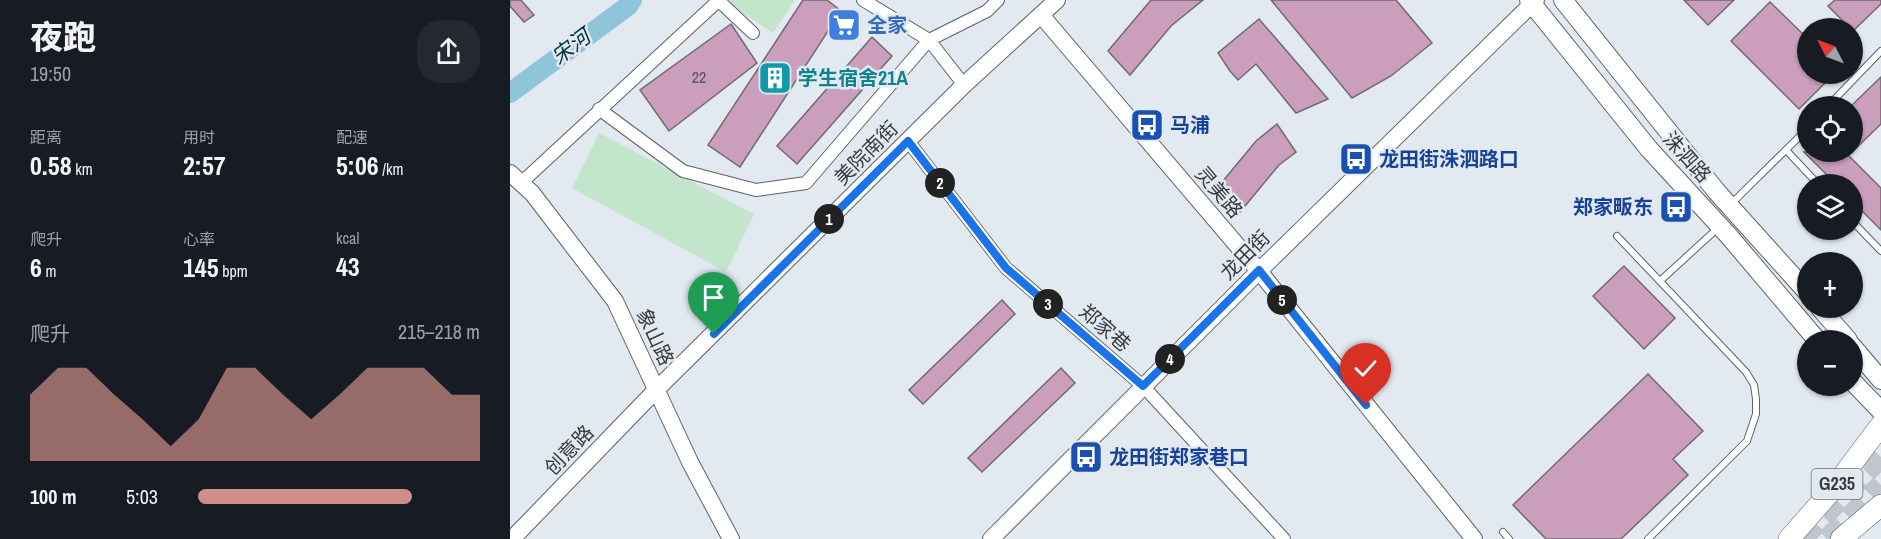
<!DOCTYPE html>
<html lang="zh">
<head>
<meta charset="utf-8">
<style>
	:root { --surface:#171b24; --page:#242831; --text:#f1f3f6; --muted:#9ea1a6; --accent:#cf8e89 }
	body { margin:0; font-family:"Archivo Narrow","Noto Sans SC",sans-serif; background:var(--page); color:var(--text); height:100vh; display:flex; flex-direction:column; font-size:22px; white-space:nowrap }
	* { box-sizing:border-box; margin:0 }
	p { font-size:20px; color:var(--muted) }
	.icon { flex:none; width:33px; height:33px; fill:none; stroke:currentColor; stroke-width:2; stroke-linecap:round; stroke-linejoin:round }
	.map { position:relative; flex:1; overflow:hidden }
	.side { display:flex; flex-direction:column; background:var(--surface); width:510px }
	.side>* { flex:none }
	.needle { width:39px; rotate:312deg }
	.controls { position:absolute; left:1287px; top:18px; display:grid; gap:12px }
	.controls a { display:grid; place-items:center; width:66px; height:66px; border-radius:50%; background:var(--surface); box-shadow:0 2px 4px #0004; font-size:30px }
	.pin { position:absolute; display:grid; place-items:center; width:51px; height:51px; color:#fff; margin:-62px -26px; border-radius:50% 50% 50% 0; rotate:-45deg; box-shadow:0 0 6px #0007 }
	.pin .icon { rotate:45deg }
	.km { position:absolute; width:30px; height:30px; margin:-15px; border-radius:50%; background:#222; color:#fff; font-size:16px; line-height:30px; text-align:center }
	.round { display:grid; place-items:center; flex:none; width:63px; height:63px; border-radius:24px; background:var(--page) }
	.headline { display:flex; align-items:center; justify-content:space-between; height:102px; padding:0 30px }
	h1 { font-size:33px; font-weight:800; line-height:45px }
	.metrics { display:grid; grid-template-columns:repeat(3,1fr); gap:9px; height:102px; padding:6px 30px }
	.metrics div { display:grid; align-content:center }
	.metrics b { font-size:26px; font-weight:800 }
	.metrics small { font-size:16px; font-weight:400 }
	.metrics p { font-size:16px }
	.chart { height:168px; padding:12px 30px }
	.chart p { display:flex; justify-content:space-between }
	.chart svg { width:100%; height:108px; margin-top:6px; fill:var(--accent); opacity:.7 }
	ul { padding:0 30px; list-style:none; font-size:20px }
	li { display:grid; grid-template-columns:96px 72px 1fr; align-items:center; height:45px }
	li i { height:15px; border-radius:8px; background:var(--accent) }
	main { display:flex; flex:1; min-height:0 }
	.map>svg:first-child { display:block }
	.green { fill:#c3e5cc }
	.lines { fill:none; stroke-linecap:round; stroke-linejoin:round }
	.river { stroke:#8ec5da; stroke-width:20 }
	.building { fill:#ca9ebc; stroke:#726a6f; stroke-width:1.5 }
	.highway-tunnel { stroke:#c0c6cc; stroke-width:21; stroke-dasharray:21 10; stroke-linecap:butt }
	.lane-casing { stroke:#5c6268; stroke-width:8 }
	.street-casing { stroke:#5c6268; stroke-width:14 }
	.secondary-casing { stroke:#5c6268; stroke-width:18 }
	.primary-casing { stroke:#5c6268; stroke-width:20 }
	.highway-casing { stroke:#5c6268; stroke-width:22 }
	.lane { stroke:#fff; stroke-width:6 }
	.street { stroke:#fff; stroke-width:12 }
	.secondary { stroke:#fff; stroke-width:16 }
	.primary { stroke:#fff; stroke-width:18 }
	.highway { stroke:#fff; stroke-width:21 }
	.route-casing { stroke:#fff; stroke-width:12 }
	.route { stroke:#1a73e8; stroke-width:8 }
	.labels { text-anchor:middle; stroke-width:5; stroke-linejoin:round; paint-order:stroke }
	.number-label { font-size:16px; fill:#5c545e }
	.shield { fill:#e2e9f0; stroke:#6b6f73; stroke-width:1.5 }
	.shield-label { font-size:18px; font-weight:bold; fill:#383b3e }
	.shop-label { font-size:20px; font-weight:bold; fill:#366cbe; stroke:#e2e9f0; text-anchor:start }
	.culture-label { font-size:20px; font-weight:bold; fill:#0d838f; stroke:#e2e9f0; text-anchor:start }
	.transit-label { font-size:20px; font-weight:bold; fill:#164399; stroke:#e2e9f0; text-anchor:start }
	.street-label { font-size:20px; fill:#383b3e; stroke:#e2e9f0 }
	.water-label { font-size:21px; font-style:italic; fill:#003241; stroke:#e2e9f0 }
</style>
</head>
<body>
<main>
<section class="side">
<div class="headline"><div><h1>夜跑</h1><p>19:50</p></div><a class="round"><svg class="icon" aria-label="share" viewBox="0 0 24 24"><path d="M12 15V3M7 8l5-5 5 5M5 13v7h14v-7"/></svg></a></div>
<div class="metrics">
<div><p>距离</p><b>0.58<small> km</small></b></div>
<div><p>用时</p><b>2:57</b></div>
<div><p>配速</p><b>5:06<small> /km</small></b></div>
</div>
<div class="metrics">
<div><p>爬升</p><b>6<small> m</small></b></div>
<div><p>心率</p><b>145<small> bpm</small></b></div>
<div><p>kcal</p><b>43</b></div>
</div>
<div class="chart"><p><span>爬升</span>215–218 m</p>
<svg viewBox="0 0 160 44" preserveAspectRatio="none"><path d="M0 44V17L10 6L20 6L30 17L40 27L50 38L60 27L70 6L80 6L90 17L100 27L110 17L120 6L130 6L140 6L150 17L160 17V44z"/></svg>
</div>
<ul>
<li><b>100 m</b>5:03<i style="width:76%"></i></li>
</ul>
</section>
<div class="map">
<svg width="1371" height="539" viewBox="0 0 1371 539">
	<rect width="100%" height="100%" fill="#e2e9f0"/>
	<g class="green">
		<polygon points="217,0 285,0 263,33 216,2"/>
		<polygon points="89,133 244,214 216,272 62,188"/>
	</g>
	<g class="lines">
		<polyline class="river" points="0,93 118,6 122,0"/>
	</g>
	<g class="building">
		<polygon points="0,0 11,0 24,15 14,22 0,6"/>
		<polygon points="293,0 317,0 331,11 230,167 198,145"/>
		<polygon points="641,0 693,0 661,26 620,75 598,51"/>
		<polygon points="761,0 886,0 922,43 881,76 842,98"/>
		<polygon points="1174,0 1224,0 1198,25"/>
		<polygon points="1325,0 1371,0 1371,4 1343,31 1318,6"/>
		<polygon points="1260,2 1298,39 1298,74 1324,74 1289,109 1221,41"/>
		<polygon points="749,19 818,99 786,113 746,64 728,80 720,71 708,53"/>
		<polygon points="221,24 247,63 159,131 130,90"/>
		<polygon points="362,37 382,56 287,164 267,146"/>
		<polygon points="1371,77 1371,124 1342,152 1342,105"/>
		<polygon points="767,124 786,152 769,165 730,212 708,187 746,141"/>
		<polygon points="1294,152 1335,152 1371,188 1371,230 1342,201 1342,184 1326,184"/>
		<polygon points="1114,266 1165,318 1134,349 1083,296"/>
		<polygon points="492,300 505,314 413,404 399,390"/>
		<polygon points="551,368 565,383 472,472 458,458"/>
		<polygon points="1138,374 1193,431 1163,459 1178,475 1111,539 1036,539 1003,505"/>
	</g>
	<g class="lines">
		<g class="highway-tunnel">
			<polyline points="1292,539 1371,457"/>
			<polyline points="1317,539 1371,485"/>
		</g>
		<defs>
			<g id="lane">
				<polyline points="1318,106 1371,51"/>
				<polyline points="1276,150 1308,184"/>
				<polyline points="1222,203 1298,128"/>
				<polyline points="1342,221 1371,251"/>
				<polyline points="1107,236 1236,372 1244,385 1246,399 1246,414 1237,441 1138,539"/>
				<polyline points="1150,281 1209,227"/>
				<polyline points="993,532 999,539"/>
			</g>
			<g id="street">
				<polyline points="353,0 419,40 454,85"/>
				<polyline points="209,1 243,33"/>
				<polyline points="89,109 173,171 246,190 296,183 419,40 477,11 488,0"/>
				<polyline points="398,141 496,268 633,386 774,539"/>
				<polyline points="11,183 209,0"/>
			</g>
			<g id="secondary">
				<polyline points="531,15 749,271 964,539"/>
				<polyline points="0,173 22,193 105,301 180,462 221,539"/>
				<polyline points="2,539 146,390 454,85 547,0"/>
				<polyline points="481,539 749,271 1026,0"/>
			</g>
			<g id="primary">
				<polyline points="1019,0 1139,149 1218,235 1307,340"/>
				<polyline points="1053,0 1207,192 1298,293"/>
				<polyline points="1310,308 1338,340"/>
				<polyline points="1342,346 1371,380"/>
				<polyline points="1342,381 1371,411"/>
			</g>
			<g id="highway">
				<polyline points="1279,539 1322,490 1371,425"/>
				<polyline points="1331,539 1371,505"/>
			</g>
		</defs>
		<use href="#lane" class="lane-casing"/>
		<use href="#street" class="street-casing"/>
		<use href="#secondary" class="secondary-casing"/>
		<use href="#primary" class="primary-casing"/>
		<use href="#highway" class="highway-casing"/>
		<use href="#lane" class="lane"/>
		<use href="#street" class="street"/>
		<use href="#secondary" class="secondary"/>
		<use href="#primary" class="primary"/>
		<use href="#highway" class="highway"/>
	</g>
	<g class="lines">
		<defs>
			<polyline id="route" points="204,334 398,141 496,268 633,386 749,270 856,405"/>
		</defs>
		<use href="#route" class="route-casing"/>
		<use href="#route" class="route"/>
	</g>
	<defs>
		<symbol id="supermarket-square" viewBox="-11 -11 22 22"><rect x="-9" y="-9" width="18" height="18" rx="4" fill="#3f7fe0" stroke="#e2e9f0"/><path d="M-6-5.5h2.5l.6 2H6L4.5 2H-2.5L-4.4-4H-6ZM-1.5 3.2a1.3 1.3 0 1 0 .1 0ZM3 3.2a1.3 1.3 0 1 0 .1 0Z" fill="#fff"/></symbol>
		<symbol id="building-square" viewBox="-11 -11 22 22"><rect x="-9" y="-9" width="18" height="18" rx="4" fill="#0f9aa8" stroke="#e2e9f0"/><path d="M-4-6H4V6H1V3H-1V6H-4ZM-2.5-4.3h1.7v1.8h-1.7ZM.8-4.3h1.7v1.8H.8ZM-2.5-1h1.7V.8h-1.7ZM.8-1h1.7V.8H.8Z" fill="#fff"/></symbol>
		<symbol id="bus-square" viewBox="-11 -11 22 22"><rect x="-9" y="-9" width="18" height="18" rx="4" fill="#1a4fb4" stroke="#e2e9f0"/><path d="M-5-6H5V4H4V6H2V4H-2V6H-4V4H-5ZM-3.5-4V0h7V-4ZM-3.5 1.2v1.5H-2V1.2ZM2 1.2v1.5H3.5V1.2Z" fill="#fff"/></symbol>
	</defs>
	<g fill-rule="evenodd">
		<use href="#supermarket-square" x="315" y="6" width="38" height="38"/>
		<use href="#building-square" x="246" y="59" width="38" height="38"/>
		<use href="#bus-square" x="618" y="106" width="38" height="38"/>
		<use href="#bus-square" x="827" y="140" width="38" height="38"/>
		<use href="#bus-square" x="1147" y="188" width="38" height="38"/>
		<use href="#bus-square" x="557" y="438" width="38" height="38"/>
	</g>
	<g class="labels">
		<g class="number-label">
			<text x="189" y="83">22</text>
		</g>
		<rect class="shield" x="1301.5" y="469" width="51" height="30" rx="4.5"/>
		<g class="shield-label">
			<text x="1327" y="490">G235</text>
		</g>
		<g class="shop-label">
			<text x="357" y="32">全家</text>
		</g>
		<g class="culture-label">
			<text x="288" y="85">学生宿舍21A</text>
		</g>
		<g class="transit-label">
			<text x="660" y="132">马浦</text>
			<text x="869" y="166">龙田街洙泗路口</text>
			<text x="1143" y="214" text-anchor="end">郑家畈东</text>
			<text x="599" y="464">龙田街郑家巷口</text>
		</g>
		<g class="street-label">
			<text transform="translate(356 153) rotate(-45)" y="7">美院南街</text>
			<text transform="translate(1177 157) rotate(48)" y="7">洙泗路</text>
			<text transform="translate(709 192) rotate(49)" y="7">灵美路</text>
			<text transform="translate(735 255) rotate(-45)" y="7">龙田街</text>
			<text transform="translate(595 328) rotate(41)" y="7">郑家巷</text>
			<text transform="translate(145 337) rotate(65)" y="7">象山路</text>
			<text transform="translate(59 450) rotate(-46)" y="7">创意路</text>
		</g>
		<g class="water-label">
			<text transform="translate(61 47) rotate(-37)" y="7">宋河</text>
		</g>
	</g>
</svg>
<div class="controls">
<a><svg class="needle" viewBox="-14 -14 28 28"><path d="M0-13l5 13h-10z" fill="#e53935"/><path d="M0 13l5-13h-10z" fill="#9ea1a6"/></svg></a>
<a><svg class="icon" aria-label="locate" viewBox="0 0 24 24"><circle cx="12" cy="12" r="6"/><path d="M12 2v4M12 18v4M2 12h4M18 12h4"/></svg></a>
<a><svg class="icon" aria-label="layers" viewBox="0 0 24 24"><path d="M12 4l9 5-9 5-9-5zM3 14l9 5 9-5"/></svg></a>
<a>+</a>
<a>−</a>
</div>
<div class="pin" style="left:204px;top:334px;background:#1e9e55"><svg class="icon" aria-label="arrive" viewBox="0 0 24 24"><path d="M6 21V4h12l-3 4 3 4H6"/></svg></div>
<div class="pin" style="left:856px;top:405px;background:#d93025"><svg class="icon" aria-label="check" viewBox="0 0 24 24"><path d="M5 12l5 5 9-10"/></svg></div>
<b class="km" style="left:319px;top:219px">1</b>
<b class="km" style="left:430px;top:183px">2</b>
<b class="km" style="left:538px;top:304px">3</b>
<b class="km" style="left:660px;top:359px">4</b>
<b class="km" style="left:772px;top:300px">5</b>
</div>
</main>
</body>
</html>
